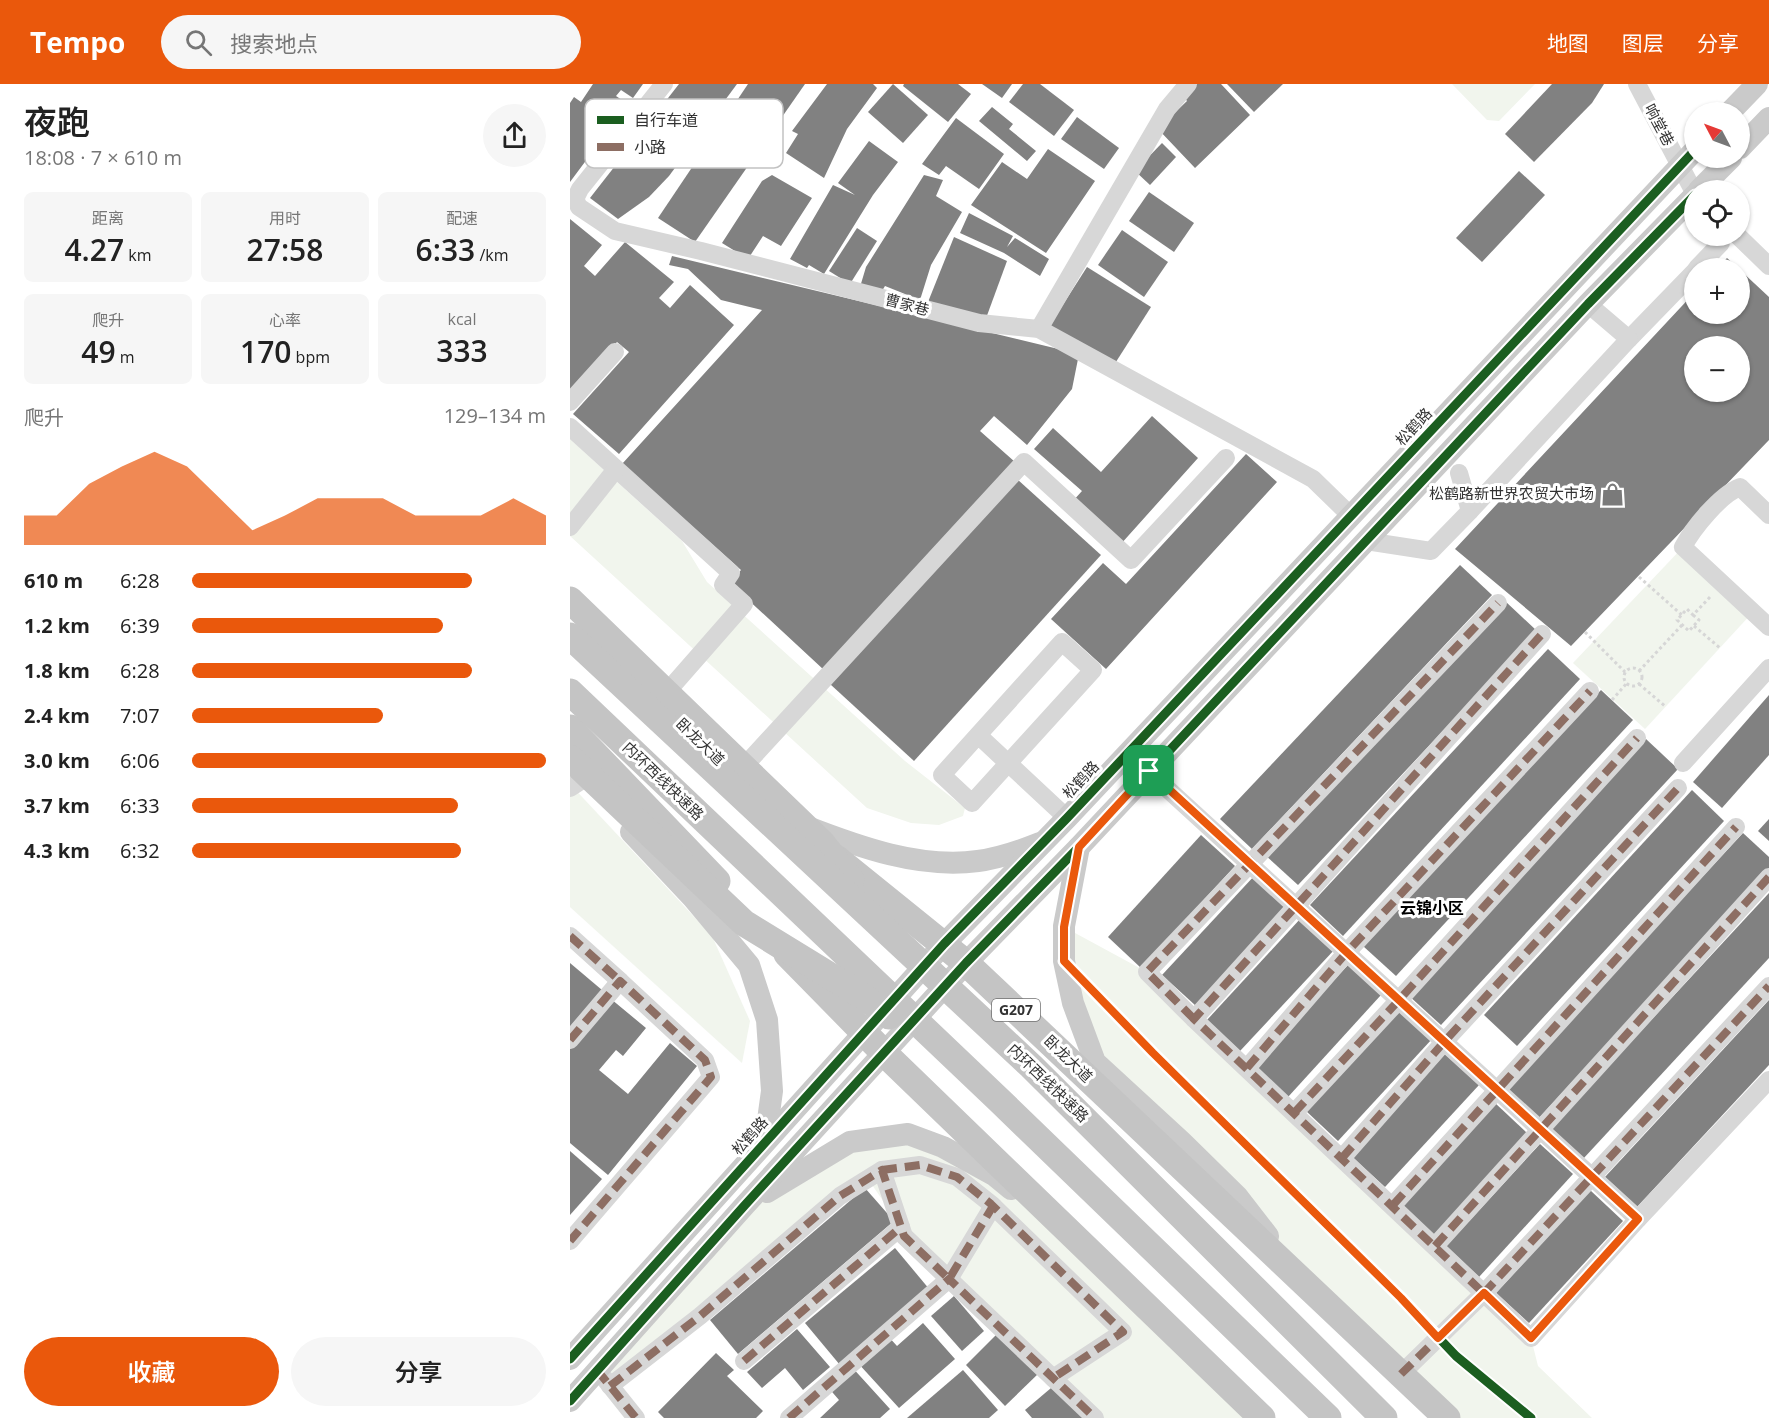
<!DOCTYPE html>
<html lang="zh">
<head>
<meta charset="utf-8">
<style>
	:root { --surface:#fff; --page:#f6f6f6; --text:#222; --muted:#767676; --accent:#ea580c }
	body { margin:0; font-family:"Open Sans","Noto Sans SC",sans-serif; background:var(--page); color:var(--text); height:100vh; display:flex; flex-direction:column; font-size:22px; white-space:nowrap }
	* { box-sizing:border-box; margin:0 }
	p { font-size:20px; color:var(--muted) }
	.icon { flex:none; width:33px; height:33px; fill:none; stroke:currentColor; stroke-width:2; stroke-linecap:round; stroke-linejoin:round }
	.map { position:relative; flex:1; overflow:hidden }
	.details { display:flex; flex-direction:column; background:var(--surface); width:570px }
	.details>* { flex:none }
	.needle { width:39px; rotate:311deg }
	.controls { position:absolute; left:1114px; top:18px; display:grid; gap:12px }
	.controls a { display:grid; place-items:center; width:66px; height:66px; border-radius:50%; background:var(--surface); box-shadow:0 2px 4px #0004; font-size:30px }
	.pin { position:absolute; display:grid; place-items:center; width:51px; height:51px; color:#fff; margin:-26px; border-radius:12px; box-shadow:0 3px 9px #0006 }
	.round { display:grid; place-items:center; flex:none; width:63px; height:63px; border-radius:32px; background:var(--page) }
	.overview { display:flex; align-items:center; justify-content:space-between; height:102px; padding:0 24px }
	h1 { font-size:33px; font-weight:600; line-height:45px }
	.metrics { display:grid; grid-template-columns:repeat(3,1fr); gap:9px; height:102px; padding:6px 24px }
	.metrics div { display:grid; align-content:center; border-radius:9px; background:var(--page); text-align:center }
	.metrics b { font-size:30px; font-weight:600 }
	.metrics small { font-size:16px; font-weight:400 }
	.metrics p { font-size:16px }
	.chart { height:168px; padding:12px 24px }
	.chart p { display:flex; justify-content:space-between }
	.chart svg { width:100%; height:108px; margin-top:6px; fill:var(--accent); opacity:.7 }
	.action { display:flex; gap:12px; margin-top:auto; padding:12px 24px }
	.action a { flex:1; height:69px; border-radius:36px; background:var(--accent); color:#fff; font-size:24px; font-weight:600; line-height:69px; text-align:center }
	.action a+a { background:var(--page); color:var(--text) }
	ul { padding:0 24px; list-style:none; font-size:20px }
	li { display:grid; grid-template-columns:96px 72px 1fr; align-items:center; height:45px }
	li i { height:15px; border-radius:8px; background:var(--accent) }
	header { display:flex; align-items:center; gap:36px; box-sizing:border-box; height:84px; padding:0 30px; background:var(--accent); color:#fff }
	header strong { font-size:28px }
	nav { display:flex; gap:33px; margin-inline-start:auto; font-size:21px }
	.search { width:420px; height:54px; background:var(--page); display:flex; align-items:center; gap:15px; box-sizing:border-box; padding:0 21px; border-radius:33px; color:var(--muted); font-size:22px }
	main { display:flex; flex:1; min-height:0 }
	.map>svg:first-child { display:block }
	.green { fill:#f1f5ed }
	.building { fill:#818181; fill-rule:evenodd }
	.lines { fill:none; stroke-linecap:round; stroke-linejoin:round }
	.path { stroke:#d6d6d6; stroke-width:3; stroke-dasharray:3 3; stroke-linecap:butt }
	.minor { stroke:#d7d7d7; stroke-width:18 }
	.major { stroke:#cacaca; stroke-width:22 }
	.highway { stroke:#c4c4c4; stroke-width:27 }
	.highway-bridge { stroke:#c4c4c4; stroke-width:27 }
	.quiet { stroke:#8d6e63; stroke-width:8; stroke-dasharray:15 8; stroke-linecap:butt }
	.cycleway-casing { stroke:#fff; stroke-width:13 }
	.cycleway { stroke:#1b5e20; stroke-width:9 }
	.route-casing { stroke:#fff; stroke-width:12 }
	.route { stroke:#ea580c; stroke-width:8 }
	.labels { text-anchor:middle; stroke-width:6; stroke-linejoin:round; paint-order:stroke }
	.shield { fill:#fff; stroke:#707070; stroke-width:1.5 }
	.shield-label { font-size:14px; font-weight:bold; fill:#333 }
	.street-label { font-size:15px; fill:#333; stroke:#fff }
	.poi-label { font-size:15px; fill:#333; stroke:#fff; text-anchor:end }
	.neighbourhood-label { font-size:16px; font-weight:bold; fill:#000; stroke:#fff }
	.key { fill:#fff; stroke:#c2c2c2; stroke-width:1.5 }
	.key-label { font-size:16px; fill:#333 }
</style>
</head>
<body>
<header>
<strong>Tempo</strong>
<div class="search"><svg class="icon" aria-label="search" viewBox="0 0 24 24"><circle cx="10" cy="10" r="6"/><path d="M15 15l6 6"/></svg>搜索地点</div>
<nav><a>地图</a><a>图层</a><a>分享</a></nav>
</header>
<main>
<section class="details">
<div class="overview"><div><h1>夜跑</h1><p>18:08 · 7 × 610 m</p></div><a class="round"><svg class="icon" aria-label="share" viewBox="0 0 24 24"><path d="M12 15V3M7 8l5-5 5 5M5 13v7h14v-7"/></svg></a></div>
<div class="metrics">
<div><p>距离</p><b>4.27<small> km</small></b></div>
<div><p>用时</p><b>27:58</b></div>
<div><p>配速</p><b>6:33<small> /km</small></b></div>
</div>
<div class="metrics">
<div><p>爬升</p><b>49<small> m</small></b></div>
<div><p>心率</p><b>170<small> bpm</small></b></div>
<div><p>kcal</p><b>333</b></div>
</div>
<div class="chart"><p><span>爬升</span>129–134 m</p>
<svg viewBox="0 0 160 44" preserveAspectRatio="none"><path d="M0 44V32L10 32L20 19L30 12L40 6L50 12L60 25L70 38L80 32L90 25L100 25L110 25L120 32L130 32L140 32L150 25L160 32V44z"/></svg>
</div>
<ul>
<li><b>610 m</b>6:28<i style="width:79%"></i></li>
<li><b>1.2 km</b>6:39<i style="width:71%"></i></li>
<li><b>1.8 km</b>6:28<i style="width:79%"></i></li>
<li><b>2.4 km</b>7:07<i style="width:54%"></i></li>
<li><b>3.0 km</b>6:06<i style="width:100%"></i></li>
<li><b>3.7 km</b>6:33<i style="width:75%"></i></li>
<li><b>4.3 km</b>6:32<i style="width:76%"></i></li>
</ul>
<div class="action"><a>收藏</a><a>分享</a></div>
</section>
<div class="map">
<svg width="1199" height="1334" viewBox="0 0 1199 1334">
	<rect width="100%" height="100%" fill="#fff"/>
	<g class="green">
		<polygon points="882,0 965,0 929,37 917,36"/>
		<polygon points="0,355 112,457 137,498 335,677 395,724 393,732 369,741 341,739 297,724 0,452"/>
		<polygon points="1113,463 1183,528 1075,645 1003,579"/>
		<polygon points="0,700 142,852 180,937 172,979 0,823"/>
		<polygon points="494,843 577,888 961,1254 968,1282 1022,1334 877,1334 525,978"/>
		<polygon points="338,1050 424,1091 692,1334 525,1334 331,1143 298,1095 40,1302 27,1286 175,1121 280,1058"/>
	</g>
	<g class="building">
		<polygon points="23,0 73,0 63,14 51,6 46,12 58,20 0,98 0,19 4,13 11,18"/>
		<polygon points="109,0 167,0 99,92 79,113 48,135 20,114"/>
		<polygon points="178,0 235,0 125,158 88,134"/>
		<polygon points="257,0 303,0 307,4 277,45 254,94 216,69 228,50 222,47"/>
		<polygon points="323,0 358,31 333,59 298,28"/>
		<polygon points="334,0 388,0 401,10 378,38 333,2"/>
		<polygon points="412,0 442,0 432,14"/>
		<polygon points="453,0 470,0 504,26 484,52 439,18"/>
		<polygon points="627,0 651,0 680,31 625,84 588,45 617,17 614,13"/>
		<polygon points="657,0 713,0 684,28"/>
		<polygon points="982,0 1034,0 1022,19 964,78 935,50"/>
		<polygon points="422,23 443,40 439,45 466,67 457,77 409,37"/>
		<polygon points="507,33 549,64 534,85 491,55"/>
		<polygon points="386,34 434,70 409,105 376,82 369,91 352,80"/>
		<polygon points="299,57 328,78 303,111 254,190 239,181 237,184 220,175 263,101 285,111 268,99"/>
		<polygon points="592,59 606,73 580,101 565,87"/>
		<polygon points="478,65 525,97 476,169 401,121 432,78 457,95"/>
		<polygon points="949,87 975,111 912,178 886,154"/>
		<polygon points="202,91 242,114 211,162 193,152 178,175 152,159 192,97"/>
		<polygon points="354,91 373,96 366,112 392,128 361,181 350,216 315,202 310,210 290,203 296,183"/>
		<polygon points="579,108 624,139 604,168 559,137"/>
		<polygon points="399,129 443,152 437,163 445,154 479,175 470,192 434,169 390,149"/>
		<polygon points="0,135 32,161 14,182 25,192 55,158 104,198 89,214 100,224 120,201 164,241 49,370 3,330 59,268 47,258 0,310"/>
		<polygon points="287,144 307,157 280,200 259,187"/>
		<polygon points="552,146 598,178 574,213 528,181"/>
		<polygon points="384,153 437,177 415,237 358,218"/>
		<polygon points="102,172 509,270 502,305 457,361 424,332 410,347 445,378 254,586 160,499 171,486 52,380 192,226 151,216 118,185 99,181"/>
		<polygon points="1157,174 1168,184 1147,184"/>
		<polygon points="517,183 581,223 544,281 478,244"/>
		<path d="M1170,186l29,27v143l-198,206 -116,-97 240,-257v22h45zM1125,262h45v46h-45z"/>
		<polygon points="582,332 628,374 550,461 502,418 512,407 464,365 483,344 531,388"/>
		<polygon points="676,370 707,398 536,585 481,535 533,479 556,500"/>
		<polygon points="447,395 531,471 344,677 260,600"/>
		<polygon points="890,481 922,511 682,765 650,735"/>
		<polygon points="935,517 967,547 728,801 695,771"/>
		<polygon points="978,565 1010,595 773,852 740,821"/>
		<polygon points="1031,606 1063,636 826,892 793,862"/>
		<polygon points="1199,611 1199,671 1152,724 1123,698"/>
		<polygon points="1076,655 1108,685 871,941 838,911"/>
		<polygon points="1122,706 1154,737 947,962 914,931"/>
		<polygon points="1199,735 1199,757 1188,747"/>
		<polygon points="1173,749 1199,773 1199,786 968,1035 935,1005"/>
		<polygon points="631,751 665,782 571,884 538,853"/>
		<polygon points="686,790 720,820 626,922 592,891"/>
		<polygon points="1199,809 1199,874 1013,1075 980,1045"/>
		<polygon points="731,834 765,865 670,967 637,936"/>
		<polygon points="0,879 32,906 0,943"/>
		<polygon points="778,881 811,911 718,1013 684,983"/>
		<polygon points="41,915 76,944 53,972 46,966 29,986 58,1010 100,959 127,982 38,1091 0,1059 0,965"/>
		<polygon points="1199,916 1199,981 1067,1123 1035,1093"/>
		<polygon points="829,924 862,955 768,1057 735,1026"/>
		<polygon points="875,970 909,1001 815,1103 781,1072"/>
		<polygon points="924,1018 957,1049 864,1151 830,1120"/>
		<polygon points="970,1060 1003,1090 909,1193 876,1162"/>
		<polygon points="0,1067 32,1095 0,1131"/>
		<polygon points="295,1104 324,1137 168,1270 140,1236"/>
		<polygon points="1020,1106 1053,1137 959,1239 926,1209"/>
		<polygon points="325,1164 360,1206 270,1281 235,1239"/>
		<polygon points="384,1212 414,1247 392,1267 361,1232"/>
		<polygon points="353,1239 385,1275 329,1324 287,1278 317,1251 327,1262"/>
		<polygon points="227,1245 260,1283 233,1306 215,1284 192,1304 177,1288"/>
		<polygon points="429,1248 469,1289 435,1322 396,1281"/>
		<polygon points="146,1269 164,1286 157,1292 193,1327 186,1334 94,1334 88,1328"/>
		<polygon points="280,1281 320,1325 310,1334 250,1334 269,1316 257,1302"/>
		<polygon points="393,1286 428,1326 419,1334 337,1334"/>
		<polygon points="487,1299 517,1334 462,1334 455,1326"/>
	</g>
	<g class="lines">
		<g class="path">
			<polyline points="1069,493 1112,531"/>
			<polyline points="1123,531 1129,536 1119,547 1107,536 1117,525 1123,531 1141,512"/>
			<polyline points="1124,542 1150,564"/>
			<polyline points="1015,548 1055,588"/>
			<circle cx="1063" cy="593" r="9"/>
			<polyline points="1069,587 1112,541"/>
			<polyline points="1069,600 1096,623"/>
			<polyline points="1042,616 1056,600"/>
		</g>
		<g class="minor">
			<polyline points="94,0 10,105 5,115 9,123 45,147 131,167 409,239 469,245 743,395 781,432"/>
			<polyline points="1067,0 1125,110"/>
			<polyline points="1168,152 1199,182"/>
			<polyline points="1127,184 1151,159"/>
			<polyline points="469,245 597,25 618,0"/>
			<polyline points="1059,255 1125,187"/>
			<polyline points="0,318 45,268"/>
			<polyline points="0,343 161,489 153,501 174,520 89,617"/>
			<polyline points="889,389 900,427 1059,255 1018,220"/>
			<path d="M1199,431l-29,-28c-20,8 -47,41 -57,60l86,80"/>
			<polyline points="0,443 46,385"/>
			<polyline points="796,457 861,467 900,427"/>
			<polyline points="972,550 624,935 961,1254 1068,1135 1199,996"/>
			<polyline points="408,651 372,691 402,719 523,586 492,558 408,651 497,734"/>
			<polyline points="1113,679 1199,584"/>
			<polyline points="579,688 1068,1135"/>
			<polyline points="167,690 454,378 561,476 656,374"/>
			<polyline points="0,704 23,689"/>
			<polyline points="0,852 50,897"/>
			<polyline points="624,935 577,888 928,519"/>
			<polyline points="0,956 50,897 135,976 141,993 0,1157"/>
			<polyline points="677,984 777,868 1020,607"/>
			<polyline points="724,1029 829,916 1067,654"/>
			<polyline points="772,1074 874,958 1108,704"/>
			<polyline points="312,1086 350,1081 387,1093 421,1120 553,1248 483,1294"/>
			<polyline points="823,1121 1166,743"/>
			<polyline points="865,1162 1199,793"/>
			<polyline points="174,1277 331,1143"/>
			<polyline points="831,1290 914,1209 1199,902"/>
			<polyline points="34,1294 66,1334"/>
			<polyline points="40,1302 130,1232 270,1112 312,1086 334,1152 379,1195 423,1122"/>
			<polyline points="219,1334 379,1195 525,1334"/>
		</g>
		<g class="major">
			<polyline points="1160,28 1187,0"/>
			<polyline points="1170,64 1199,34"/>
			<polyline points="1129,106 1161,74"/>
			<path d="M235,742c54,21 115,43 173,35 22,-3 42,-10 62,-18"/>
			<polyline points="61,748 123,814 179,881 197,936 202,1007 195,1058"/>
			<polyline points="509,763 494,842 494,877 503,919 525,978 612,1058 667,1112 698,1152"/>
			<polyline points="197,1108 280,1058 338,1050 373,1063 424,1091 441,1105"/>
			<polyline points="0,1275 374,860 497,734 1125,66"/>
			<polyline points="0,1317 175,1121 396,879 509,763 1018,220 1125,111"/>
		</g>
		<g class="highway">
			<polyline points="0,644 147,797"/>
			<polyline points="266,774 396,879 877,1334"/>
			<polyline points="217,870 314,969 692,1334"/>
		</g>
		<g class="highway-bridge">
			<polyline points="0,516 252,759 281,796"/>
			<polyline points="0,552 461,982 814,1334"/>
			<polyline points="0,608 429,1016 758,1334"/>
			<polyline points="0,674 174,839 293,912 319,932"/>
		</g>
		<g class="quiet">
			<polyline points="0,852 50,897"/>
			<polyline points="624,935 577,888 928,519"/>
			<polyline points="0,956 50,897 135,976 141,993 0,1157"/>
			<polyline points="677,984 777,868 1020,607"/>
			<polyline points="724,1029 829,916 1067,654"/>
			<polyline points="772,1074 874,958 1108,704"/>
			<polyline points="312,1086 350,1081 387,1093 421,1120 553,1248 483,1294"/>
			<polyline points="823,1121 1166,743"/>
			<polyline points="865,1162 1199,793"/>
			<polyline points="961,1254 624,935 972,550"/>
			<polyline points="174,1277 331,1143"/>
			<polyline points="27,1286 66,1334"/>
			<polyline points="831,1290 914,1209 1199,902"/>
			<polyline points="40,1302 130,1232 270,1112 312,1086 334,1152 379,1195 423,1122"/>
			<polyline points="219,1334 379,1195 525,1334"/>
		</g>
		<defs>
			<g id="cycleway">
				<polyline points="494,877 583,969 831,1214 886,1272 961,1334"/>
				<polyline points="0,1275 374,860 497,734 1125,66"/>
				<polyline points="0,1317 175,1121 396,879 509,763 1018,220 1125,111"/>
			</g>
		</defs>
		<use href="#cycleway" class="cycleway-casing"/>
		<use href="#cycleway" class="cycleway"/>
	</g>
	<g class="lines">
		<defs>
			<polygon id="route" points="579,687 1068,1135 961,1254 914,1209 868,1254 831,1214 583,969 494,877 494,843 509,763"/>
		</defs>
		<use href="#route" class="route-casing"/>
		<use href="#route" class="route"/>
	</g>
	<defs>
		<symbol id="shop-bare" viewBox="-9 -9 18 18"><path d="M-5-2.5h2.3a2.7 3.5 0 0 1 5.4 0H5L5.5 6h-11ZM-1.5-2.5h3a1.5 2.3 0 0 0-3 0Z" fill="#7a7a7a" stroke="#fff" stroke-width="2.5" paint-order="stroke"/></symbol>
	</defs>
	<g fill-rule="evenodd">
		<use href="#shop-bare" x="1026" y="394" width="33" height="33"/>
	</g>
	<g class="labels">
		<rect class="shield" x="422" y="915" width="48" height="22" rx="4.5"/>
		<g class="shield-label">
			<text x="446" y="931">G207</text>
		</g>
		<g class="street-label">
			<text transform="translate(1089 41) rotate(62)" y="5">响堂巷</text>
			<text transform="translate(337 221) rotate(15)" y="5">曹家巷</text>
			<text transform="translate(844 343) rotate(-47)" y="5">松鹤路</text>
			<text transform="translate(130 658) rotate(44)" y="5">卧龙大道</text>
			<text transform="translate(511 696) rotate(-47)" y="5">松鹤路</text>
			<text transform="translate(93 697) rotate(44)" y="5">内环西线快速路</text>
			<text transform="translate(498 975) rotate(44)" y="5">卧龙大道</text>
			<text transform="translate(478 999) rotate(44)" y="5">内环西线快速路</text>
			<text transform="translate(180 1052) rotate(-48)" y="5">松鹤路</text>
		</g>
		<g class="poi-label">
			<text x="1024" y="415">松鹤路新世界农贸大市场</text>
		</g>
		<g class="neighbourhood-label">
			<text x="862" y="830">云锦小区</text>
		</g>
	</g>
	<rect x="15" y="15" width="198" height="69" rx="9" class="key"/>
	<rect x="27" y="32" width="27" height="8" fill="#1b5e20"/>
	<rect x="27" y="59" width="27" height="8" fill="#8d6e63"/>
	<g class="key-label">
		<text x="64" y="42">自行车道</text>
		<text x="64" y="69">小路</text>
	</g>
</svg>
<div class="controls">
<a><svg class="needle" viewBox="-14 -14 28 28"><path d="M0-13l5 13h-10z" fill="#e53935"/><path d="M0 13l5-13h-10z" fill="#767676"/></svg></a>
<a><svg class="icon" aria-label="locate" viewBox="0 0 24 24"><circle cx="12" cy="12" r="6"/><path d="M12 2v4M12 18v4M2 12h4M18 12h4"/></svg></a>
<a>+</a>
<a>−</a>
</div>
<div class="pin" style="left:579px;top:687px;background:#1e9e55"><svg class="icon" aria-label="arrive" viewBox="0 0 24 24"><path d="M6 21V4h12l-3 4 3 4H6"/></svg></div>
</div>
</main>
</body>
</html>
